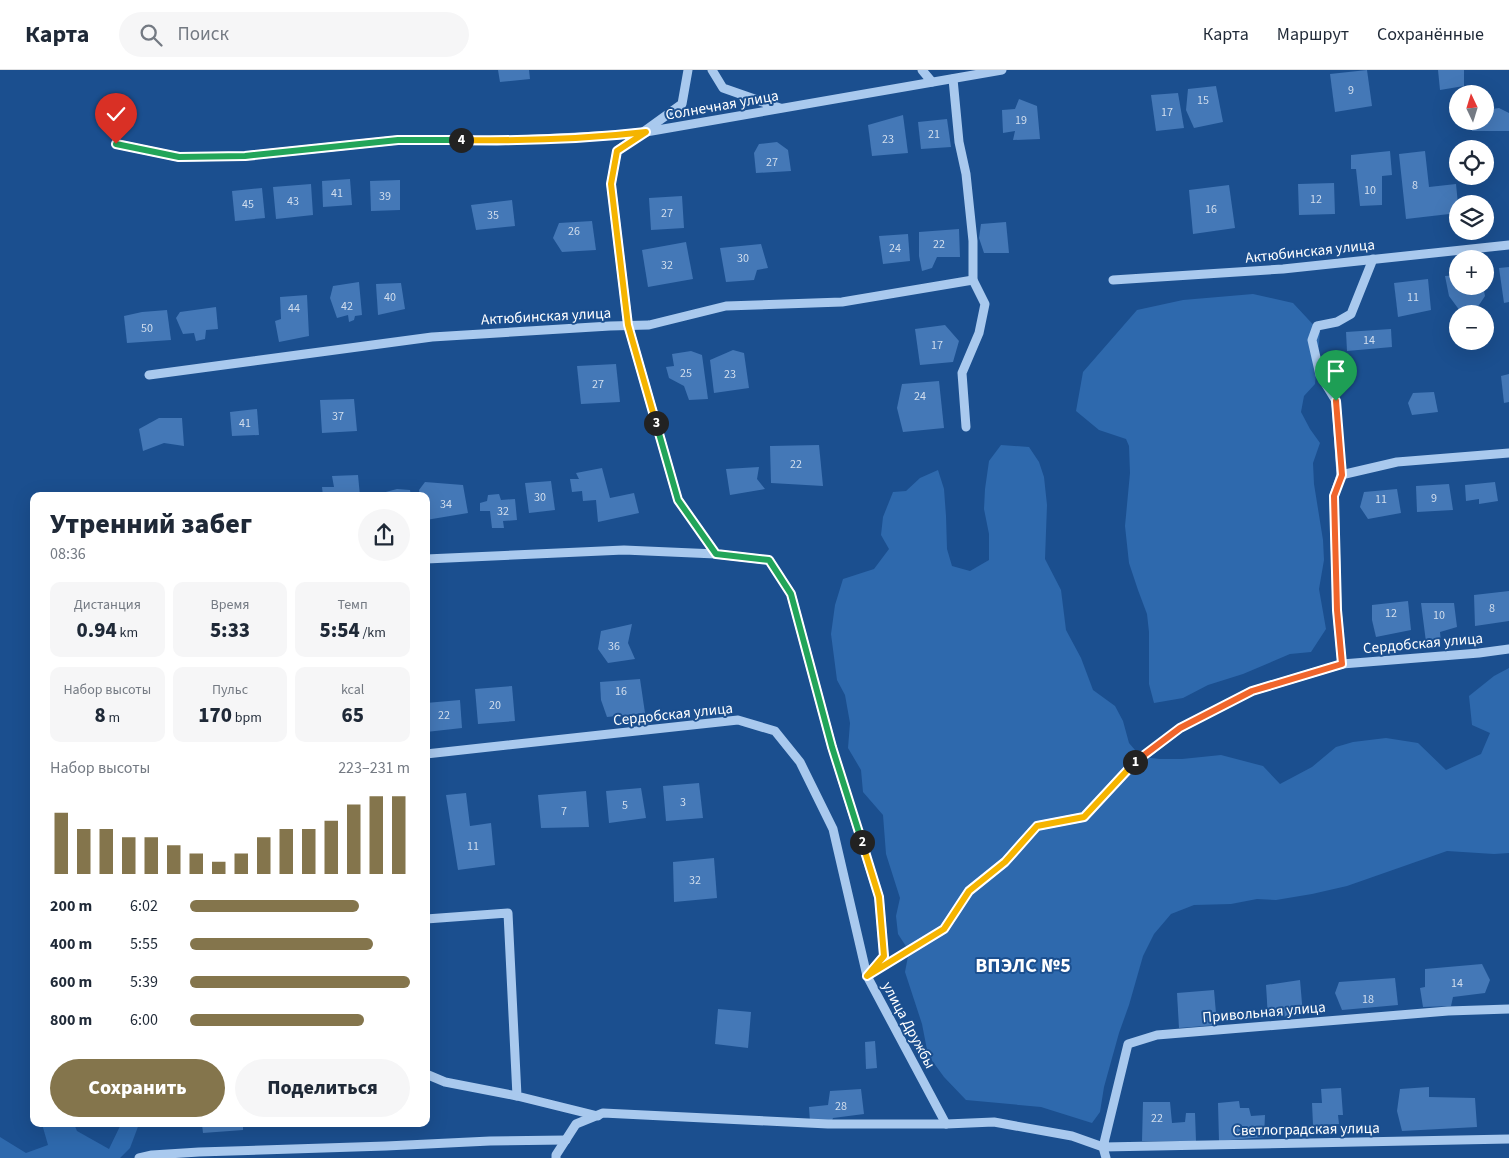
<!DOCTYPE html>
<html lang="ru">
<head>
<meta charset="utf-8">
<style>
	:root { --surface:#fff; --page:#f6f6f7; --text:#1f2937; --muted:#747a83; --line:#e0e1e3; --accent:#84754c }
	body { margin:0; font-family:"Source Sans 3",sans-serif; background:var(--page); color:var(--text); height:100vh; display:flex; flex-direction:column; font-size:19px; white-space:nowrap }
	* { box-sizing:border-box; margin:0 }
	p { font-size:16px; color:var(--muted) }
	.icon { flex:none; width:28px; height:28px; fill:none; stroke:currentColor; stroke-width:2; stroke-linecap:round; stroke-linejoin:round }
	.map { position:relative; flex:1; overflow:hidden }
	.details { position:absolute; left:30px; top:422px; width:400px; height:635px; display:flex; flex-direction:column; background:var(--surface); border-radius:10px; box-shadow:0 5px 20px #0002 }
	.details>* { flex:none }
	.needle { width:32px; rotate:356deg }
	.fabs { position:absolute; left:1449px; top:15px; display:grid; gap:10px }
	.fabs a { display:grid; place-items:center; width:45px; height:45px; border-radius:50%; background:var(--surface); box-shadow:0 5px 20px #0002; font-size:25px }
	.pin { position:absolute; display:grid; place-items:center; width:42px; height:42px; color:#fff; margin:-51px -21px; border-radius:50% 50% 50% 0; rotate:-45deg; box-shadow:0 0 5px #0007 }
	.pin .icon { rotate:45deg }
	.km { position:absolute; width:25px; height:25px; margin:-12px; border-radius:50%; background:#222; color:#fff; font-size:14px; line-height:25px; text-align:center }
	.round { display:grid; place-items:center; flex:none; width:52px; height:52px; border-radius:26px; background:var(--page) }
	.headline { display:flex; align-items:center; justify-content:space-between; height:85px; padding:0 20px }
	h1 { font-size:28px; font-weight:800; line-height:38px }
	.stats { display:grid; grid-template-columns:repeat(3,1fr); gap:8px; height:85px; padding:5px 20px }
	.stats div { display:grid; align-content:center; border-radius:10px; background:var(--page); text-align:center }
	.stats b { font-size:21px; font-weight:800 }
	.stats small { font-size:14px; font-weight:400 }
	.stats p { font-size:14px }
	.chart { height:140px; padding:10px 20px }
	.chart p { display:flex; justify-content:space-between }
	.chart svg { width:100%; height:90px; margin-top:5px; stroke:var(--accent); stroke-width:6 }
	.primary-button { display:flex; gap:10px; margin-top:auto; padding:10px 20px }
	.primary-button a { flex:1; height:58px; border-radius:30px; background:var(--accent); color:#fff; font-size:20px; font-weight:800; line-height:58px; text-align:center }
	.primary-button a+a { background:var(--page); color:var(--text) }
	ul { padding:0 20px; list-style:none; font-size:16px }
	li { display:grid; grid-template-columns:80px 60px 1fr; align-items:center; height:38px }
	li i { height:12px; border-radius:6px; background:var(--accent) }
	header { display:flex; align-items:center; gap:30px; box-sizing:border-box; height:70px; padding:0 25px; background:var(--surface); border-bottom:1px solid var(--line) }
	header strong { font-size:24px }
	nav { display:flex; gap:28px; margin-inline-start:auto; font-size:18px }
	.search { width:350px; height:45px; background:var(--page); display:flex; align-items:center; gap:12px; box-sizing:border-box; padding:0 18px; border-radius:28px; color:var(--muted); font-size:19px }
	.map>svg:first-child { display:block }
	.green { fill:#2e69ad }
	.building { fill:#4478b7 }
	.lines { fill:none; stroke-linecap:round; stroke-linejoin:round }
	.minor { stroke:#a9c9ee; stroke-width:9 }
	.split-1-casing { stroke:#fff; stroke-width:10 }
	.split-2-casing { stroke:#fff; stroke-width:10 }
	.split-3-casing { stroke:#fff; stroke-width:10 }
	.split-4-casing { stroke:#fff; stroke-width:10 }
	.split-5-casing { stroke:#fff; stroke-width:10 }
	.split-1 { stroke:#f0652b; stroke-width:6 }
	.split-2 { stroke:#f5b400; stroke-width:6 }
	.split-3 { stroke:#22a559; stroke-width:6 }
	.split-4 { stroke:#f5b400; stroke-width:6 }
	.split-5 { stroke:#22a559; stroke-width:6 }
	.labels { text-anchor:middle; stroke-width:4; stroke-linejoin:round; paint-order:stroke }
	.number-label { font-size:12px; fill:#d0dded }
	.street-label { font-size:15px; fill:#fff; stroke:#1b4f8f }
	.district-label { font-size:20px; font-weight:bold; fill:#fff; stroke:#1b4f8f }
</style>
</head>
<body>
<header>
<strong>Карта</strong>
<div class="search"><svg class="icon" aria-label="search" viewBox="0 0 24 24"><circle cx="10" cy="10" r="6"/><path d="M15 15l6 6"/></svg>Поиск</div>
<nav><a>Карта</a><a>Маршрут</a><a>Сохранённые</a></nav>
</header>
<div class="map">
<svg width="1509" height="1088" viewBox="0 0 1509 1088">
	<rect width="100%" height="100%" fill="#1b4f8f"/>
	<g class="green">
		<polygon points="1253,224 1293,233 1320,262 1315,314 1304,326 1301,342 1310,359 1320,373 1313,393 1314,414 1323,470 1324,490 1319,519 1326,559 1311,582 1290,584 1243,604 1208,615 1183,628 1154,633 1149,614 1149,562 1147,544 1138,520 1129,493 1125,456 1130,403 1129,376 1126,369 1099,360 1076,341 1083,302 1137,240 1183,230"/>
		<polygon points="1001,375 1029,377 1039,392 1044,407 1047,435 1045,489 1061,520 1066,560 1081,588 1093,620 1115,636 1123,651 1129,673 1141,687 1160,689 1182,689 1221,685 1263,696 1280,714 1312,697 1336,677 1353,672 1386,668 1418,673 1446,700 1481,684 1490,663 1472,655 1469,626 1494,606 1509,598 1509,783 1494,784 1447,781 1347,816 1312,824 1276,830 1257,829 1231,834 1194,835 1171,844 1154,864 1143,886 1129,935 1119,963 1104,1017 1100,1042 1092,1053 1041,1037 966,1030 944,1007 928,985 922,954 905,902 909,881 898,864 896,846 900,828 886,784 883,745 863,722 861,700 848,678 850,653 845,625 837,610 831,564 835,535 843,509 874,499 889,479 881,465 883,447 893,422 906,421 920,408 938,400 944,419 946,446 947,479 952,496 970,501 989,490 989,464 984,439 985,419 989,391"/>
		<polygon points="42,1054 74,1054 77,1061 109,1079 121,1054 139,1054 130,1078 120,1088 0,1088 0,1067 26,1083 48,1075"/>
	</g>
	<g class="building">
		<polygon points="498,0 529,0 530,9 500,12"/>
		<polygon points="1367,0 1372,36 1335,42 1330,4"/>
		<polygon points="1438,0 1464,0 1464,16 1440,20"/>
		<polygon points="1216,16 1223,52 1194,58 1186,40 1188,19"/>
		<polygon points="1178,23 1184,58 1156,61 1151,25"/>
		<polygon points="1019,29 1037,36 1040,69 1013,70 1015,61 1003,63 1002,40 1015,39"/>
		<polygon points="1499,38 1509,43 1509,61 1472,61 1472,51 1485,51 1485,40"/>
		<polygon points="903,45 908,83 872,86 868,55"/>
		<polygon points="947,49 951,77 921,79 918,52"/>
		<polygon points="777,72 788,80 791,101 756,103 754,83 759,74"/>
		<polygon points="1390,81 1392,105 1382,106 1382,135 1360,136 1356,99 1351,99 1351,85"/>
		<polygon points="1425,81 1429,117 1456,114 1458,134 1458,143 1406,149 1399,84"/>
		<polygon points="350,109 352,135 323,137 322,111"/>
		<polygon points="400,110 400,140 371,141 370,111"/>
		<polygon points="1334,113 1335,144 1299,145 1298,114"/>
		<polygon points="311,114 313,145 276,149 273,117"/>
		<polygon points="1229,115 1235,158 1193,164 1189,120"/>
		<polygon points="262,118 265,148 235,151 232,121"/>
		<polygon points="682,126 684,158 651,160 649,128"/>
		<polygon points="512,130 515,156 476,160 471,135"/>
		<polygon points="592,151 596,180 562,182 553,168 559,153"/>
		<polygon points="1006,152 1009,183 984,183 979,168 981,154"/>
		<polygon points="959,159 960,187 937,187 932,198 922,201 919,186 919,162"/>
		<polygon points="908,164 910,191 883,194 879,166"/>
		<polygon points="686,172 693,209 648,217 642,180"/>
		<polygon points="761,174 768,198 757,200 754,210 726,212 720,178"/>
		<polygon points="1509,197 1509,232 1504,233 1499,198"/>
		<polygon points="1458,205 1458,216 1483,216 1485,226 1477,238 1460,241 1449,226 1445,206"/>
		<polygon points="1428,209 1431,240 1398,247 1394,213"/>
		<polygon points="359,212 362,245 355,246 354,250 349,252 348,245 337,248 330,228 333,216"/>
		<polygon points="401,213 405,239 378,245 376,214"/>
		<polygon points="307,225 309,266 279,272 275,251 281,249 280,227"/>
		<polygon points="216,237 218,259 206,260 205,269 196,271 194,263 183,264 176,248 180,242"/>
		<polygon points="167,240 171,270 127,273 124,246 142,242"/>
		<polygon points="945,255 959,271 953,292 920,295 915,259"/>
		<polygon points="1391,259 1392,277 1347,281 1346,262"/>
		<polygon points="733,280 744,283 749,318 714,323 710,290"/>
		<polygon points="691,281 702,285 708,329 689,330 684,316 669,308 666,297 674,296 672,284"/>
		<polygon points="616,294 620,332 581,334 577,296"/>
		<polygon points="1509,304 1509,332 1504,333 1501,306"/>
		<polygon points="939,311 944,358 903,362 897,338 902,314"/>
		<polygon points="1434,322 1438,342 1412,345 1408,333 1413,323"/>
		<polygon points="354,329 357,361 322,363 320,330"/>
		<polygon points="257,339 259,365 232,366 230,342"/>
		<polygon points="159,348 182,348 184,376 164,373 143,381 139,359"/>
		<polygon points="819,375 823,416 771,413 770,376"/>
		<polygon points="759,397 757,409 765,419 730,425 726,399"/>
		<polygon points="602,398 610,428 634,423 639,443 598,452 596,430 583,431 582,421 572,422 570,409 579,409 576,403"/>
		<polygon points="358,405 360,426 323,426 322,417 334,417 332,406"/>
		<polygon points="551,411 555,440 529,443 525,413"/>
		<polygon points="425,412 463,415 468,443 426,450 426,426 420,426 419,420"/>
		<polygon points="1495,412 1498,431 1479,434 1479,429 1466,431 1465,415"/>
		<polygon points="1449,414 1453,440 1417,442 1416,416"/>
		<polygon points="397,419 410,420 411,426 383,426 382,423"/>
		<polygon points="1397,419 1401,443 1368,449 1360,437 1364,422"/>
		<polygon points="499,424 501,430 515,429 517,450 503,451 504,458 492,458 490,441 480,441 480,433 487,431 488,425"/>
		<polygon points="1509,521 1509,551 1475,556 1474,525"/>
		<polygon points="1408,531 1411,560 1376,567 1372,550 1372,535"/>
		<polygon points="1421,533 1454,533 1457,557 1440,562 1441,573 1426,572"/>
		<polygon points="632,554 628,573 635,589 608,593 598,579 601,561"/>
		<polygon points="640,609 645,643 607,647 601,630 600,612"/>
		<polygon points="512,616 515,651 478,654 475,619"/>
		<polygon points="460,630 462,658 426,662 426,633"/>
		<polygon points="699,713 703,748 666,751 663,716"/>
		<polygon points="641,718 646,748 609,753 606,721"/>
		<polygon points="586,721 589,757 541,758 538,725"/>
		<polygon points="466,723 470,756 491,753 495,795 458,800 446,725"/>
		<polygon points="714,788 717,828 674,832 673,792"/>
		<polygon points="1482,894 1490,910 1485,923 1453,927 1451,936 1423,937 1420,918 1425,917 1425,899"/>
		<polygon points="1395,908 1398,935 1342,940 1335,923 1339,912"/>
		<polygon points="1300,910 1303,945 1268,948 1266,915"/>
		<polygon points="1214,920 1217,955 1179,958 1177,923"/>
		<polygon points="718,939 751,942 748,978 715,974"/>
		<polygon points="875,971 877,998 866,999 865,972"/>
		<polygon points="1429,1017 1429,1027 1475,1028 1477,1057 1402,1061 1397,1041 1400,1019"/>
		<polygon points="1341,1018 1343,1045 1338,1045 1339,1054 1313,1055 1312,1033 1322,1033 1321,1019"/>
		<polygon points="861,1019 864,1044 833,1048 831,1053 810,1052 809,1037 828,1035 830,1021"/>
		<polygon points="1239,1031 1240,1038 1249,1038 1251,1046 1265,1045 1264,1067 1219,1071 1218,1033"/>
		<polygon points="1143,1032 1170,1032 1172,1053 1185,1052 1186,1043 1195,1043 1196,1071 1142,1071"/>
		<polygon points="202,1054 243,1054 243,1060 203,1063"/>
	</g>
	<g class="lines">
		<g class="minor">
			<polyline points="688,0 682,34 617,81 611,114 628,255 678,430 716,484 769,490 791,524 832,677 879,827 884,886 867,906 946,1054"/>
			<polyline points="712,0 723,18 780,38"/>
			<polyline points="922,0 932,12"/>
			<polyline points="953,9 959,72 966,104 973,171 973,210 985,234 979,263 962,303 966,357"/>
			<polyline points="116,74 179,87 245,86 398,70 497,71 618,65 646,62 1002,0"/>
			<polyline points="1113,210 1283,199 1509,175"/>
			<polyline points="149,305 432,267 610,256 649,255 726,236 842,232 973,210"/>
			<polyline points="1341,405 1336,331 1320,305 1312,270 1317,256 1337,252 1351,244 1373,189"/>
			<polyline points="426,489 624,480 716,484"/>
			<polyline points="1342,594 1337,540 1334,426 1341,405 1397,392 1509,383"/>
			<polyline points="426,684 738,650 775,661 800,692 833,759 867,906 944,859 969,821 1005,792 1037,756 1084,747 1132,695 1180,658 1252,621 1342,594 1479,583 1509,579"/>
			<polyline points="426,849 508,843 517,1026 598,1046"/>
			<polyline points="1509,939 1448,941 1157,965 1128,974 1103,1077 1509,1069"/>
			<polyline points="426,1004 445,1012 517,1026"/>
			<polyline points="139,1088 152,1085 199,1082 386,1076 490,1071 566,1070"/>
			<polyline points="556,1088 556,1085 576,1054 603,1043 828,1054 946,1054 994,1052 1072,1066 1103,1077 1106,1088"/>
		</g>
	</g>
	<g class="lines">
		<defs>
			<polyline id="split-1" points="1135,692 1180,658 1252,621 1342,594 1337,540 1334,426 1342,405 1336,331"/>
			<polyline id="split-2" points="862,772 879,827 884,886 867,906 944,859 969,821 1005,792 1037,756 1084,747 1135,692"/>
			<polyline id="split-3" points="656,353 678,430 716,484 769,490 791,524 832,677 862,772"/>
			<path id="split-4" d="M461,70c61,1 124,-1 185,-8l-29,19 -6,33 17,141 28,98"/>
			<polyline id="split-5" points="116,74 179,87 245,86 398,70 461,70"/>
		</defs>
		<use href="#split-1" class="split-1-casing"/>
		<use href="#split-2" class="split-2-casing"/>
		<use href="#split-3" class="split-3-casing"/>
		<use href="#split-4" class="split-4-casing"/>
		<use href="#split-5" class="split-5-casing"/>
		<use href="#split-1" class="split-1"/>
		<use href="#split-2" class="split-2"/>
		<use href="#split-3" class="split-3"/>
		<use href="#split-4" class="split-4"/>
		<use href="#split-5" class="split-5"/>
	</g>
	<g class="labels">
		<g class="number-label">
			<text x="1351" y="24">9</text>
			<text x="1203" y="34">15</text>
			<text x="1167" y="46">17</text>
			<text x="1021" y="54">19</text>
			<text x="934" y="68">21</text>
			<text x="888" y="73">23</text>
			<text x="772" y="96">27</text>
			<text x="1415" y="119">8</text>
			<text x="1370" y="124">10</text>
			<text x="337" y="127">41</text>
			<text x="385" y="130">39</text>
			<text x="1316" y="133">12</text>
			<text x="293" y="135">43</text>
			<text x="248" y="138">45</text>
			<text x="1211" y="143">16</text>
			<text x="667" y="147">27</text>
			<text x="493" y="149">35</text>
			<text x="574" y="165">26</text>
			<text x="939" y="178">22</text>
			<text x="895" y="182">24</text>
			<text x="743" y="192">30</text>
			<text x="667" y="199">32</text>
			<text x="390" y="231">40</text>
			<text x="1413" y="231">11</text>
			<text x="347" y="240">42</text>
			<text x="294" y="242">44</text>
			<text x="147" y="262">50</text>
			<text x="1369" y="274">14</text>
			<text x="937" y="279">17</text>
			<text x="686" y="307">25</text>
			<text x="730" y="308">23</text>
			<text x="598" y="318">27</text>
			<text x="920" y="330">24</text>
			<text x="338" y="350">37</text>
			<text x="245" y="357">41</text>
			<text x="796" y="398">22</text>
			<text x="540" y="431">30</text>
			<text x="1434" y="432">9</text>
			<text x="1381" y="433">11</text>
			<text x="446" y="438">34</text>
			<text x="503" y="445">32</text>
			<text x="1492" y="542">8</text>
			<text x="1391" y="547">12</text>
			<text x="1439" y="549">10</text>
			<text x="614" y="580">36</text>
			<text x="621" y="625">16</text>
			<text x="495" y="639">20</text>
			<text x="444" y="649">22</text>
			<text x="683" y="736">3</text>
			<text x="625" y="739">5</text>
			<text x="564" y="745">7</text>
			<text x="473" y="780">11</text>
			<text x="695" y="814">32</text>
			<text x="1457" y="917">14</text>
			<text x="1368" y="933">18</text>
			<text x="841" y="1040">28</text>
			<text x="1157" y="1052">22</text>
		</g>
		<g class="street-label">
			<text transform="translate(722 35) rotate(-10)" y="5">Солнечная улица</text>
			<text transform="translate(1310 181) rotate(-6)" y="5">Актюбинская улица</text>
			<text transform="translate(546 246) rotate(-3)" y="5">Актюбинская улица</text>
			<text transform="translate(1423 573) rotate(-5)" y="5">Сердобская улица</text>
			<text transform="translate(673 644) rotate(-6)" y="5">Сердобская улица</text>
			<text transform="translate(1264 942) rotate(-5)" y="5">Привольная улица</text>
			<text transform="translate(909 955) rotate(62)" y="5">улица Дружбы</text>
			<text transform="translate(1306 1059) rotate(-1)" y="5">Светлоградская улица</text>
		</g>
		<g class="district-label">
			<text x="1023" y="902">ВПЭЛС №5</text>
		</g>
	</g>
</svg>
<div class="fabs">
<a><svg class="needle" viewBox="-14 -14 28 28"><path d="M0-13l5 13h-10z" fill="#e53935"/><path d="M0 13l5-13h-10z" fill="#747a83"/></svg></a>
<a><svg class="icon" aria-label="locate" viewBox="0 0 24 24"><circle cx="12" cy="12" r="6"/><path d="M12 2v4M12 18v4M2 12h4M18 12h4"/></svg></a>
<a><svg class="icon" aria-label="layers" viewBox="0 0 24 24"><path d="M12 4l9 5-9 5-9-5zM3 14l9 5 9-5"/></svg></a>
<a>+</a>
<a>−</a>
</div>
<div class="pin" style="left:1336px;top:331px;background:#1e9e55"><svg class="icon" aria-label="arrive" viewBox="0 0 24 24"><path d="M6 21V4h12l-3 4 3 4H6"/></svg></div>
<div class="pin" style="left:116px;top:74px;background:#d93025"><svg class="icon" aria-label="check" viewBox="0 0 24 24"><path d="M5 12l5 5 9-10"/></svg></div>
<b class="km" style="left:1135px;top:692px">1</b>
<b class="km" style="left:862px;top:772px">2</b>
<b class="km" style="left:656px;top:353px">3</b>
<b class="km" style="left:461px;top:70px">4</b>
<section class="details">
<div class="headline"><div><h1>Утренний забег</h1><p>08:36</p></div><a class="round"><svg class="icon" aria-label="share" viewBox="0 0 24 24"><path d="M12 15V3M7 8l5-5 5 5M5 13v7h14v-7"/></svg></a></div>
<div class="stats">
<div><p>Дистанция</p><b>0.94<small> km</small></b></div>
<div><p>Время</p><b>5:33</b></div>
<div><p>Темп</p><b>5:54<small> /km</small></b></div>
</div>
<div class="stats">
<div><p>Набор высоты</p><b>8<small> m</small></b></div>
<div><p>Пульс</p><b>170<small> bpm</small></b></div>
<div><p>kcal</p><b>65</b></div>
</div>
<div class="chart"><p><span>Набор высоты</span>223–231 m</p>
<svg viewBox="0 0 160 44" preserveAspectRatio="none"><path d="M5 44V14M15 44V22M25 44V22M35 44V26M45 44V26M55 44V30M65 44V34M75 44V38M85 44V34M95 44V26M105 44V22M115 44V22M125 44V18M135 44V10M145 44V6M155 44V6"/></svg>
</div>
<ul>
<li><b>200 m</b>6:02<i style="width:77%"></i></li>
<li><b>400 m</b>5:55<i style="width:83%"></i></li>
<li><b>600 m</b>5:39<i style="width:100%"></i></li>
<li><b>800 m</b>6:00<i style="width:79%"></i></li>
</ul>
<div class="primary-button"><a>Сохранить</a><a>Поделиться</a></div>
</section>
</div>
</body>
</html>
